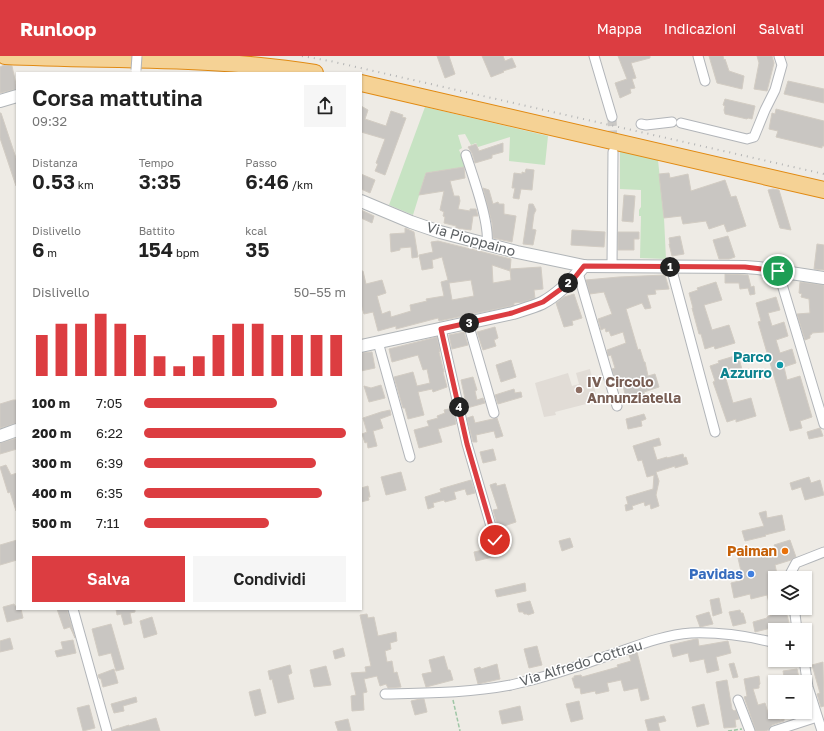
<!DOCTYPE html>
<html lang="it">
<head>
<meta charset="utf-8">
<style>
	:root { --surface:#fff; --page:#f6f6f6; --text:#222; --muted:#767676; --accent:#dc3d41 }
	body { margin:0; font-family:"Golos Text",sans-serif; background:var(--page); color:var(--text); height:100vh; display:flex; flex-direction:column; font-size:15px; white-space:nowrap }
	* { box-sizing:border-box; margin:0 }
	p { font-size:13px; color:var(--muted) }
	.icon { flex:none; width:22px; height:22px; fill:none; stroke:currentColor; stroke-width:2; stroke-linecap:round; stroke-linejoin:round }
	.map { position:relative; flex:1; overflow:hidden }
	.sheet { position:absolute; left:16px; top:16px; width:346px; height:538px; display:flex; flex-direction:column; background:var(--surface); border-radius:0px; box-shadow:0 1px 3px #0004 }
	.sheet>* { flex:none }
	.buttons { position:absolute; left:768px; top:515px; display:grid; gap:8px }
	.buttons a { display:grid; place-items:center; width:44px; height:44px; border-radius:0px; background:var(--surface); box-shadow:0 1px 3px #0004; font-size:20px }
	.pin { position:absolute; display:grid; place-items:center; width:34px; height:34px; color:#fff; margin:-17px; border:2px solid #fff; border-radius:50%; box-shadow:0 1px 4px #0007 }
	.km { position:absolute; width:20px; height:20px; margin:-10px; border-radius:50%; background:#222; color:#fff; font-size:11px; line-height:20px; text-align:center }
	.round { display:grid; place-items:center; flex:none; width:42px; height:42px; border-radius:0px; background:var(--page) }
	.headline { display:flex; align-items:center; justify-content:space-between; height:68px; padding:0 16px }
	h1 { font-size:22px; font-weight:600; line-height:30px }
	.figures { display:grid; grid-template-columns:repeat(3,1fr); gap:6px; height:68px; padding:4px 16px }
	.figures div { display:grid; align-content:center }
	.figures b { font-size:20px; font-weight:600 }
	.figures small { font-size:11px; font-weight:400 }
	.figures p { font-size:11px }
	.chart { height:112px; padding:8px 16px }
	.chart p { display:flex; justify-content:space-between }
	.chart svg { width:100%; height:72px; margin-top:4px; stroke:var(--accent); stroke-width:6 }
	.button { display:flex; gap:8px; margin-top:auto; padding:8px 16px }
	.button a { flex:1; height:46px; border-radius:0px; background:var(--accent); color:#fff; font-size:16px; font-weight:600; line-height:46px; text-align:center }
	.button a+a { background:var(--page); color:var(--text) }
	ul { padding:0 16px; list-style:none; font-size:13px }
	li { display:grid; grid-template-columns:64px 48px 1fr; align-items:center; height:30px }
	li i { height:10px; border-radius:5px; background:var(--accent) }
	header { display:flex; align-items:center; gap:24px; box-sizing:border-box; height:56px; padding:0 20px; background:var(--accent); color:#fff }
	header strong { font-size:19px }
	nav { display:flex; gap:22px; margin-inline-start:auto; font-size:14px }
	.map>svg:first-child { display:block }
	.education { fill:#e1dcd6 }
	.green { fill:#c7e3c3 }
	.building { fill:#c9c6c2; stroke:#d2ccc3; fill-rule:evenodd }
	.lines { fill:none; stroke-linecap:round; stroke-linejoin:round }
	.street-tunnel { stroke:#cac8c5; stroke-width:9; stroke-dasharray:9 4.5; stroke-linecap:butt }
	.street-casing { stroke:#b2b5b9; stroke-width:11 }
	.secondary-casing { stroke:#b1b5b8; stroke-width:14 }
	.highway-casing { stroke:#e18a12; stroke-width:18 }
	.path { stroke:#9ec6a5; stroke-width:1.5; stroke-dasharray:4 2; stroke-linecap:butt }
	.street { stroke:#fff; stroke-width:9 }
	.secondary { stroke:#fff; stroke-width:12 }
	.highway { stroke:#f5d295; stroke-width:16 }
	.rail { stroke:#b3b4b4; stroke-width:2; stroke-dasharray:1 5; stroke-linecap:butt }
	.street-bridge-casing { stroke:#b2b5b9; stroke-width:11; stroke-linecap:butt }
	.street-bridge { stroke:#fff; stroke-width:9 }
	.route-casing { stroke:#fff; stroke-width:8 }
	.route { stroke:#dc3d41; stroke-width:5 }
	.culture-dot { fill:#0f9aa8; stroke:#fff; stroke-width:1.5 }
	.education-dot { fill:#8d6e63; stroke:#fff; stroke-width:1.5 }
	.food-dot { fill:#e8710a; stroke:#fff; stroke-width:1.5 }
	.shop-dot { fill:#3f7fe0; stroke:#fff; stroke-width:1.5 }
	.labels { text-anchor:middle; stroke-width:3; stroke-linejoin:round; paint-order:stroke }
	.street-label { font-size:14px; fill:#5d6164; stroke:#fff }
	.culture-label { font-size:14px; font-weight:bold; fill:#0d838f; stroke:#fff; text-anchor:end }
	.education-label { font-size:14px; font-weight:bold; fill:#785e54; stroke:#fff; text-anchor:start }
	.food-label { font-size:14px; font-weight:bold; fill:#c56008; stroke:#fff; text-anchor:end }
	.shop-label { font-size:14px; font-weight:bold; fill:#366cbe; stroke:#fff; text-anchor:end }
</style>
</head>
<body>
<header>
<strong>Runloop</strong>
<nav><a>Mappa</a><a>Indicazioni</a><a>Salvati</a></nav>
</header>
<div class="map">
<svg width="824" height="675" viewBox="0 0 824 675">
	<rect width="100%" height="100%" fill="#eeebe5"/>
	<polygon class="education" points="590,313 597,343 590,345 590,347 555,356 556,359 544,361 535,327 568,317 572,330 579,328 576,317"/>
	<g class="green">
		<polygon points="425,51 548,80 545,109 509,105 510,81 478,91 476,87 471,89 465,78 458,79 462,92 459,94 461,98 463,97 468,111 426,117 413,159 389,149"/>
		<polygon points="620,95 658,104 664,162 666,203 640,202 641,160 639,160 639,154 641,151 641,134 620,133"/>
	</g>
	<g class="building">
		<polygon points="437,0 449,0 455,18 445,22"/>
		<polygon points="482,0 503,0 505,5 512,2 516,11 503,15 504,16 491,21"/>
		<polygon points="618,0 650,0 650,2 631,7 636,22 632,23 635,32 630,33 631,37 620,42 615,27 627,23"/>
		<polygon points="709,0 723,0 724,4 725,3 729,15 744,20 742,33 717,27"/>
		<polygon points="757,0 772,0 774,7 767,35 754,33 759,7"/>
		<polygon points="4,9 12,10 17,33 0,37 0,11"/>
		<polygon points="788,25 824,33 824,47 784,38"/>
		<polygon points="725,43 755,50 752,63 748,62 747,63 725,58 724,54 725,50 723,49"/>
		<polygon points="361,50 368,54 365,63 386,70 391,55 403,59 402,61 406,62 385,119 375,115 378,108 376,107 385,83 361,76"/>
		<polygon points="776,53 824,65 824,90 822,90 822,92 776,81 778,75 769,73 772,57 775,58"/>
		<polygon points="0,57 1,57 17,105 17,130 16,130 0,82"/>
		<polygon points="503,87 503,96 492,99 492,102 475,107 472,97 468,91 476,88 479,95"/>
		<polygon points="464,111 465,122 450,125 454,140 459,140 460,145 458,153 470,155 470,153 476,153 478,160 473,160 471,174 456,172 456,170 444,167 445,161 443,160 444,156 440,154 444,135 419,139 426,117"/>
		<polygon points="526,113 534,114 532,134 521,133 519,143 513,142 515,132 512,132 514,117 522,118 522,116 525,117"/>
		<polygon points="669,117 670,122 688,118 691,135 725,124 731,141 736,140 746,170 727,176 724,168 709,173 706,165 683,168 681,160 664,162 659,118"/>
		<polygon points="361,118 375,124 370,137 361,133"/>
		<polygon points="483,132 489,134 493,148 498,146 499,148 504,148 504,158 516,160 512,186 493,182 492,167"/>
		<polygon points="773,133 779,134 791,174 780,172 768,134"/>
		<polygon points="624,139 635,140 633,166 622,165"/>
		<polygon points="529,148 533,148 536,154 534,158 532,173 536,174 533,189 523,188"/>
		<polygon points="361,154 374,160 372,167 361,162"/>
		<polygon points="405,172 414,176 418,201 412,202 411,191 400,192 400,194 391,196 390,178 405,177"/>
		<polygon points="572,174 605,176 604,191 571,189"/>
		<polygon points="618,176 639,176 639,183 634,183 634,194 618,194"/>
		<polygon points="680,180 684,198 672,200 669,188 670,188 669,182"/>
		<polygon points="728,180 735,201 729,203 719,203 713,184"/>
		<path d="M438,185l73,18 -1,12 -18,-6 1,18 18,-3 -1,-11 31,-2 2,22 -9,1 1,8 -2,1 -10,3 -9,1v2l-3,1 -72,15 -1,-3 -42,11v-3l-18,5 -5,-19 -9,2 -3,-10v-33h2l3,13 16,-4 4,13 -9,3 5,18 8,-3 1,6 20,-6 -1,-6 17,-4 -1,-2 18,-3 -3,-14 7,-2 -6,-23 -10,3 1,8 -11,2 -3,-15 14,-3 -2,-10zM471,224l3,16 -22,4 -3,-17z"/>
		<polygon points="817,188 824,189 824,214 814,213"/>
		<polygon points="725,218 748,219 751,231 754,230 755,238 750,239 748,232 740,233 739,227 725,227"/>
		<polygon points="665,219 669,233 655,234 656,238 647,239 651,252 645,253 642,247 626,253 638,294 640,293 644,306 645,306 648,320 655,318 659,331 644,336 645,341 623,348 620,340 625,338 622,325 618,326 616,320 614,320 612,313 615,312 611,299 608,300 607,294 626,287 623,276 611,280 609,275 606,276 605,272 601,274 598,263 612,258 604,236 590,238 586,224 619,221"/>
		<polygon points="716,226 722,244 704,249 712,274 729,269 735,287 715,293 714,290 705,293 701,278 699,278 692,252 693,252 689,237 698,234 697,232"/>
		<polygon points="800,226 824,229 824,276 812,277 812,278 810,279 810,282 805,284 797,258 810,257 809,243 801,241 802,238 799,237"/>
		<polygon points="574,238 582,262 572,265 573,269 564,271 556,247 564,241"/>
		<polygon points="776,241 780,254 768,257 772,270 784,266 788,280 776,284 780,297 792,293 796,307 784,311 787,324 800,320 812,361 800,365 802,372 790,375 758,266 761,265 756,247"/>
		<polygon points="495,271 498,282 494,284 496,290 483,294 477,276"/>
		<polygon points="464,276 468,289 452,293 449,279"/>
		<polygon points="437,281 440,295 439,296 444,316 443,316 447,331 433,336 432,333 418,336 424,359 408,363 405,352 403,352 394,321 413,316 417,330 430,327 427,313 423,314 418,299 392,306 389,293"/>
		<polygon points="372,296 375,312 361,315 361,297"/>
		<polygon points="738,299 743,317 726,323 733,347 751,342 756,360 736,366 736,363 727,366 713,326 715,325 710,310 719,307 718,305"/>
		<polygon points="511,304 516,321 501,326 496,309"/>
		<polygon points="473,321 477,334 475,335 477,344 483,342 485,347 467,352 461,324"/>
		<polygon points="381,329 385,342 369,346 364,330 371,332"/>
		<polygon points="514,333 515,337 521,336 522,341 498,348 495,339"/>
		<polygon points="13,344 17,344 17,367 0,372 0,348"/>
		<polygon points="453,352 456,368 438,373 442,386 419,392 414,374 429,370 427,365 438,362 437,360 445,357 444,354"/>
		<polygon points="390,354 391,359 380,363 383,372 373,375 377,390 368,392 367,386 365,387 362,378 367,376 363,362 381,356"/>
		<polygon points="644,358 646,363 641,365 642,370 628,373 626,363"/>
		<polygon points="473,360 475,367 497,362 503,380 496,382 494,375 476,379 477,386 473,386 467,362"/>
		<polygon points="820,372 823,380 809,383 807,376"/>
		<polygon points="17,382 17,393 0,398 0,387"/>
		<polygon points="659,382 661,389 653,391 657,404 667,401 667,402 683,398 684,402 686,401 688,408 675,412 675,410 656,416 659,425 656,439 659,450 651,453 650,448 645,450 644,446 632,450 633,453 626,455 625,449 628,448 626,441 653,433 654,419 647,421 642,404 638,405 633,390"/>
		<polygon points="493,393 496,404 483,407 480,396"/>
		<polygon points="6,409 11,419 17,417 17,455 16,455 10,436 8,437 0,411"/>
		<polygon points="401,416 406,434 386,439 381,421"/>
		<polygon points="809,421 811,427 820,424 824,439 805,444 801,431 792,434 790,427"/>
		<polygon points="471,424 475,437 467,439 465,433 454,436 456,443 445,446 444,444 433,447 434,451 428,453 425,441 441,436 440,433"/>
		<polygon points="496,427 497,430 505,428 516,466 498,472 493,454 498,453 490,429"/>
		<polygon points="368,430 370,441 368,441 369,444 361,446 361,432"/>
		<polygon points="766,455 767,462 782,459 785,474 765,479 766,480 745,485 742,475 764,470 759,457"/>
		<polygon points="570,482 573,491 562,495 559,485"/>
		<polygon points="17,484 17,504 0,509 0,489"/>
		<polygon points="790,484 796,501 791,504 775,509 778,522 775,522 775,552 785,552 791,574 772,574 771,572 755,576 753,566 767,562 767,561 772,559 767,539 751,543 750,538 734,542 731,527 743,524 738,502 776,494 774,489"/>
		<polygon points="495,491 497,500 476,505 474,496 483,494 483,495"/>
		<polygon points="525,527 526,535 497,541 495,534"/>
		<polygon points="719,542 722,557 713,560 710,544"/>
		<polygon points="530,545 534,557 528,559 527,558 524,558 523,556 519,556 517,548"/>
		<polygon points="14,548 15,550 17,550 17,553 21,553 23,562 7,566 3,551"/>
		<polygon points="57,553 67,553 75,582 70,571 64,573"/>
		<polygon points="116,553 135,553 135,556 130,557 132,567 124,569 121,558 117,559"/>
		<polygon points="740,554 741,557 743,557 746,567 733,570 729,556"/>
		<polygon points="709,556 713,568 700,571 696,560"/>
		<polygon points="367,558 368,562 374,561 378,580 396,576 397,585 390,587 391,593 385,595 387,606 392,605 394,617 397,616 401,631 388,632 386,628 380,630 377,620 364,623 367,636 363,637 364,654 352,655 351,640 356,639 351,617 366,616 365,611 371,610 360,559"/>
		<polygon points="152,561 157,578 144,582 140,565"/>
		<polygon points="111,568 124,613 116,615 111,597 99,600 92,573"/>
		<polygon points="10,582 13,593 0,596 0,585"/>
		<polygon points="696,583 698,583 699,590 728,585 731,597 716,601 719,614 707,617 704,603 690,606 688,597 673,601 670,589"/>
		<polygon points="73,584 76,597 57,601 55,595 63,593 61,586"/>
		<polygon points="537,590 542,609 529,612 524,593"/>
		<polygon points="343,592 345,600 335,603 333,595"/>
		<polygon points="637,596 649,643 641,645 638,632 624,635 621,624 607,627 609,635 596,638 595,635 581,638 580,632 575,632 572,622 574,622 574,620 581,619 582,621 618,611 617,609 631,605 629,599"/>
		<polygon points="444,600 448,614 450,614 453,624 426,631 422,618 432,616 429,604"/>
		<polygon points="823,606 824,650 821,651 817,638 820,637 812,609"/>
		<polygon points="734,607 738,621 733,622 729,608"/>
		<polygon points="497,608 500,623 478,628 474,613 480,611 481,613"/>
		<polygon points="290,609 292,617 288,619 294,643 278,647 272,623 270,624 268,615"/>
		<polygon points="326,610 331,629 314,631 310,614"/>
		<polygon points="114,613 118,627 103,631 101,623 99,622 98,619"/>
		<polygon points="797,613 800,626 785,626 783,615"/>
		<polygon points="759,620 760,628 759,629 759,632 753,633 758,649 765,647 769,660 778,658 780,664 784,663 784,665 772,669 768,674 765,675 756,675 744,641 747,640 744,623"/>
		<polygon points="727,624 732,653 734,655 736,654 739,663 735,664 736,671 724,672 716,626"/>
		<polygon points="260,633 266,657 255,660 249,636"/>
		<polygon points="136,641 137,646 123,650 124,655 114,657 111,648"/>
		<polygon points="420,643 424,643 427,656 415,659 411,645"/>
		<polygon points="579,645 583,663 571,666 566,648"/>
		<polygon points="704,648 709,668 697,671 692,651"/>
		<polygon points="89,649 95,672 83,675 77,652"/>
		<polygon points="520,650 523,664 502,668 499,655"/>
		<polygon points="664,660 666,665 658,667 660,675 648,675 645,664"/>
		<polygon points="156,662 160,675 113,675 113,674 129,669 129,670"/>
		<polygon points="348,663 351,675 338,675 335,666"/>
	</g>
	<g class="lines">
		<polyline class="street-tunnel" points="612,61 613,89"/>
		<defs>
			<g id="street">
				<polyline points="594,0 612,61"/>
				<polyline points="698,0 705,25"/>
				<polyline points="681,67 747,83 754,81 765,54 775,34 782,9 779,0"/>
				<polyline points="641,68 646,69 672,66"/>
				<path d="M466,99c7,22 24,68 21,89"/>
				<polyline points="612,210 613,96"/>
				<polyline points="671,211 715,376"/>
				<polyline points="778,215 824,368"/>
				<polyline points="578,217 617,350"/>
				<polyline points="468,267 494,357"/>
				<polyline points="441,273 467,388 495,484"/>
				<polyline points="378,286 410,401"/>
				<polyline points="788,522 796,507 824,496"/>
				<polyline points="792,552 795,558 797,574"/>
				<polyline points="73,553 107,675"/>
				<polyline points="804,604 808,631 822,675"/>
				<path d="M385,638c42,-1 85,-1 126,-9 32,-7 63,-17 93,-28 28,-9 57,-22 87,-24 28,-1 57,3 84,10"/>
				<polyline points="738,644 750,675"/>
				<polyline points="774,675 817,661"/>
			</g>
			<g id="secondary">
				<polyline points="0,45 17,40"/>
				<polyline points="361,145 411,166 440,176 517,196 584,210 745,211 758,212 824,222"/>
				<path d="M361,290l152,-33c9,-3 20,-6 29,-10 15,-8 31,-24 42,-37"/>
				<polyline points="0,380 17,374"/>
			</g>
			<g id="highway">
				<path d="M5,0c103,5 207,0 310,17"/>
				<polyline points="361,27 824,134"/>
			</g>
		</defs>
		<use href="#street" class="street-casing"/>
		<use href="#secondary" class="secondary-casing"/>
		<use href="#highway" class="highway-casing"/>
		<g class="path">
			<polyline points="453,644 460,675"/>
			<polyline points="728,675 742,673"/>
		</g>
		<use href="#street" class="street"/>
		<use href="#secondary" class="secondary"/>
		<use href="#highway" class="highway"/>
		<polyline class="rail" points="302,0 330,5 824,118"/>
		<defs>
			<polyline id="street-bridge" points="136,14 137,0"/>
		</defs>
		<use href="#street-bridge" class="street-bridge-casing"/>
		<use href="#street-bridge" class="street-bridge"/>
	</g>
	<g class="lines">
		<defs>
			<polyline id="route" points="495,484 467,388 441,273 512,257 543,246 572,225 584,210 745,211 778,215"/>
		</defs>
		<use href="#route" class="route-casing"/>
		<use href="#route" class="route"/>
	</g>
	<circle class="culture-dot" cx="780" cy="309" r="4"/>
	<circle class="education-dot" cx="579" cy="334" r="4"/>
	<circle class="food-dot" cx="785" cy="495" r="4"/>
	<circle class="shop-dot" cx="751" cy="518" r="4"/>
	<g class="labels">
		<g class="street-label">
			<text transform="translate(471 183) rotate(16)" y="5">Via Pioppaino</text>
			<text transform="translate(581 607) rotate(-17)" y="5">Via Alfredo Cottrau</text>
		</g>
		<g class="culture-label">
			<text x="772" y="306">Parco<tspan x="772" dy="16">Azzurro</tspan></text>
		</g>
		<g class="education-label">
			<text x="587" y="331">IV Circolo<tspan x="587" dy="16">Annunziatella</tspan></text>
		</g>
		<g class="food-label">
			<text x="777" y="500">Paiman</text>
		</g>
		<g class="shop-label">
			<text x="743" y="523">Pavidas</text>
		</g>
	</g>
</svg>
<div class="buttons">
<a><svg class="icon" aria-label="layers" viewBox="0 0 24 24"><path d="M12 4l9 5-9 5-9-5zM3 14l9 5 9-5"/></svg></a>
<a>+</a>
<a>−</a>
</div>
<div class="pin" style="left:778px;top:215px;background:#1e9e55"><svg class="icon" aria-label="arrive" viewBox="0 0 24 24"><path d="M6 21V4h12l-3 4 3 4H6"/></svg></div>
<div class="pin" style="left:495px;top:484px;background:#d93025"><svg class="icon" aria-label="check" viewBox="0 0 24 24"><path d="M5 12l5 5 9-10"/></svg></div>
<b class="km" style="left:670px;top:211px">1</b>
<b class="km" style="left:568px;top:227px">2</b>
<b class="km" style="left:469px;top:267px">3</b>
<b class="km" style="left:459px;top:351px">4</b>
<section class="sheet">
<div class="headline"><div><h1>Corsa mattutina</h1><p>09:32</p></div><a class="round"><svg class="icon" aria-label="share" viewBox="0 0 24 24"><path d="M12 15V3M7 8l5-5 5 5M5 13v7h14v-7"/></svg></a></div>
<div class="figures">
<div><p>Distanza</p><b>0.53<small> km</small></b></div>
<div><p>Tempo</p><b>3:35</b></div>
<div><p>Passo</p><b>6:46<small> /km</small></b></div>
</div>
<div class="figures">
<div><p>Dislivello</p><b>6<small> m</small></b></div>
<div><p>Battito</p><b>154<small> bpm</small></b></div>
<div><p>kcal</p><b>35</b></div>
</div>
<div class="chart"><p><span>Dislivello</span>50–55 m</p>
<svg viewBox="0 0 160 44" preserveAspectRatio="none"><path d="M5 44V19M15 44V12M25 44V12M35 44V6M45 44V12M55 44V19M65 44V32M75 44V38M85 44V32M95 44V19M105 44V12M115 44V12M125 44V19M135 44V19M145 44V19M155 44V19"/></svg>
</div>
<ul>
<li><b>100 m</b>7:05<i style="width:66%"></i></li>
<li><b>200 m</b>6:22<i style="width:100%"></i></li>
<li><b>300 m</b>6:39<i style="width:85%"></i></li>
<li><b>400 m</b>6:35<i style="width:88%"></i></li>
<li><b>500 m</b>7:11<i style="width:62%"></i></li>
</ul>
<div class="button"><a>Salva</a><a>Condividi</a></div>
</section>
</div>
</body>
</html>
